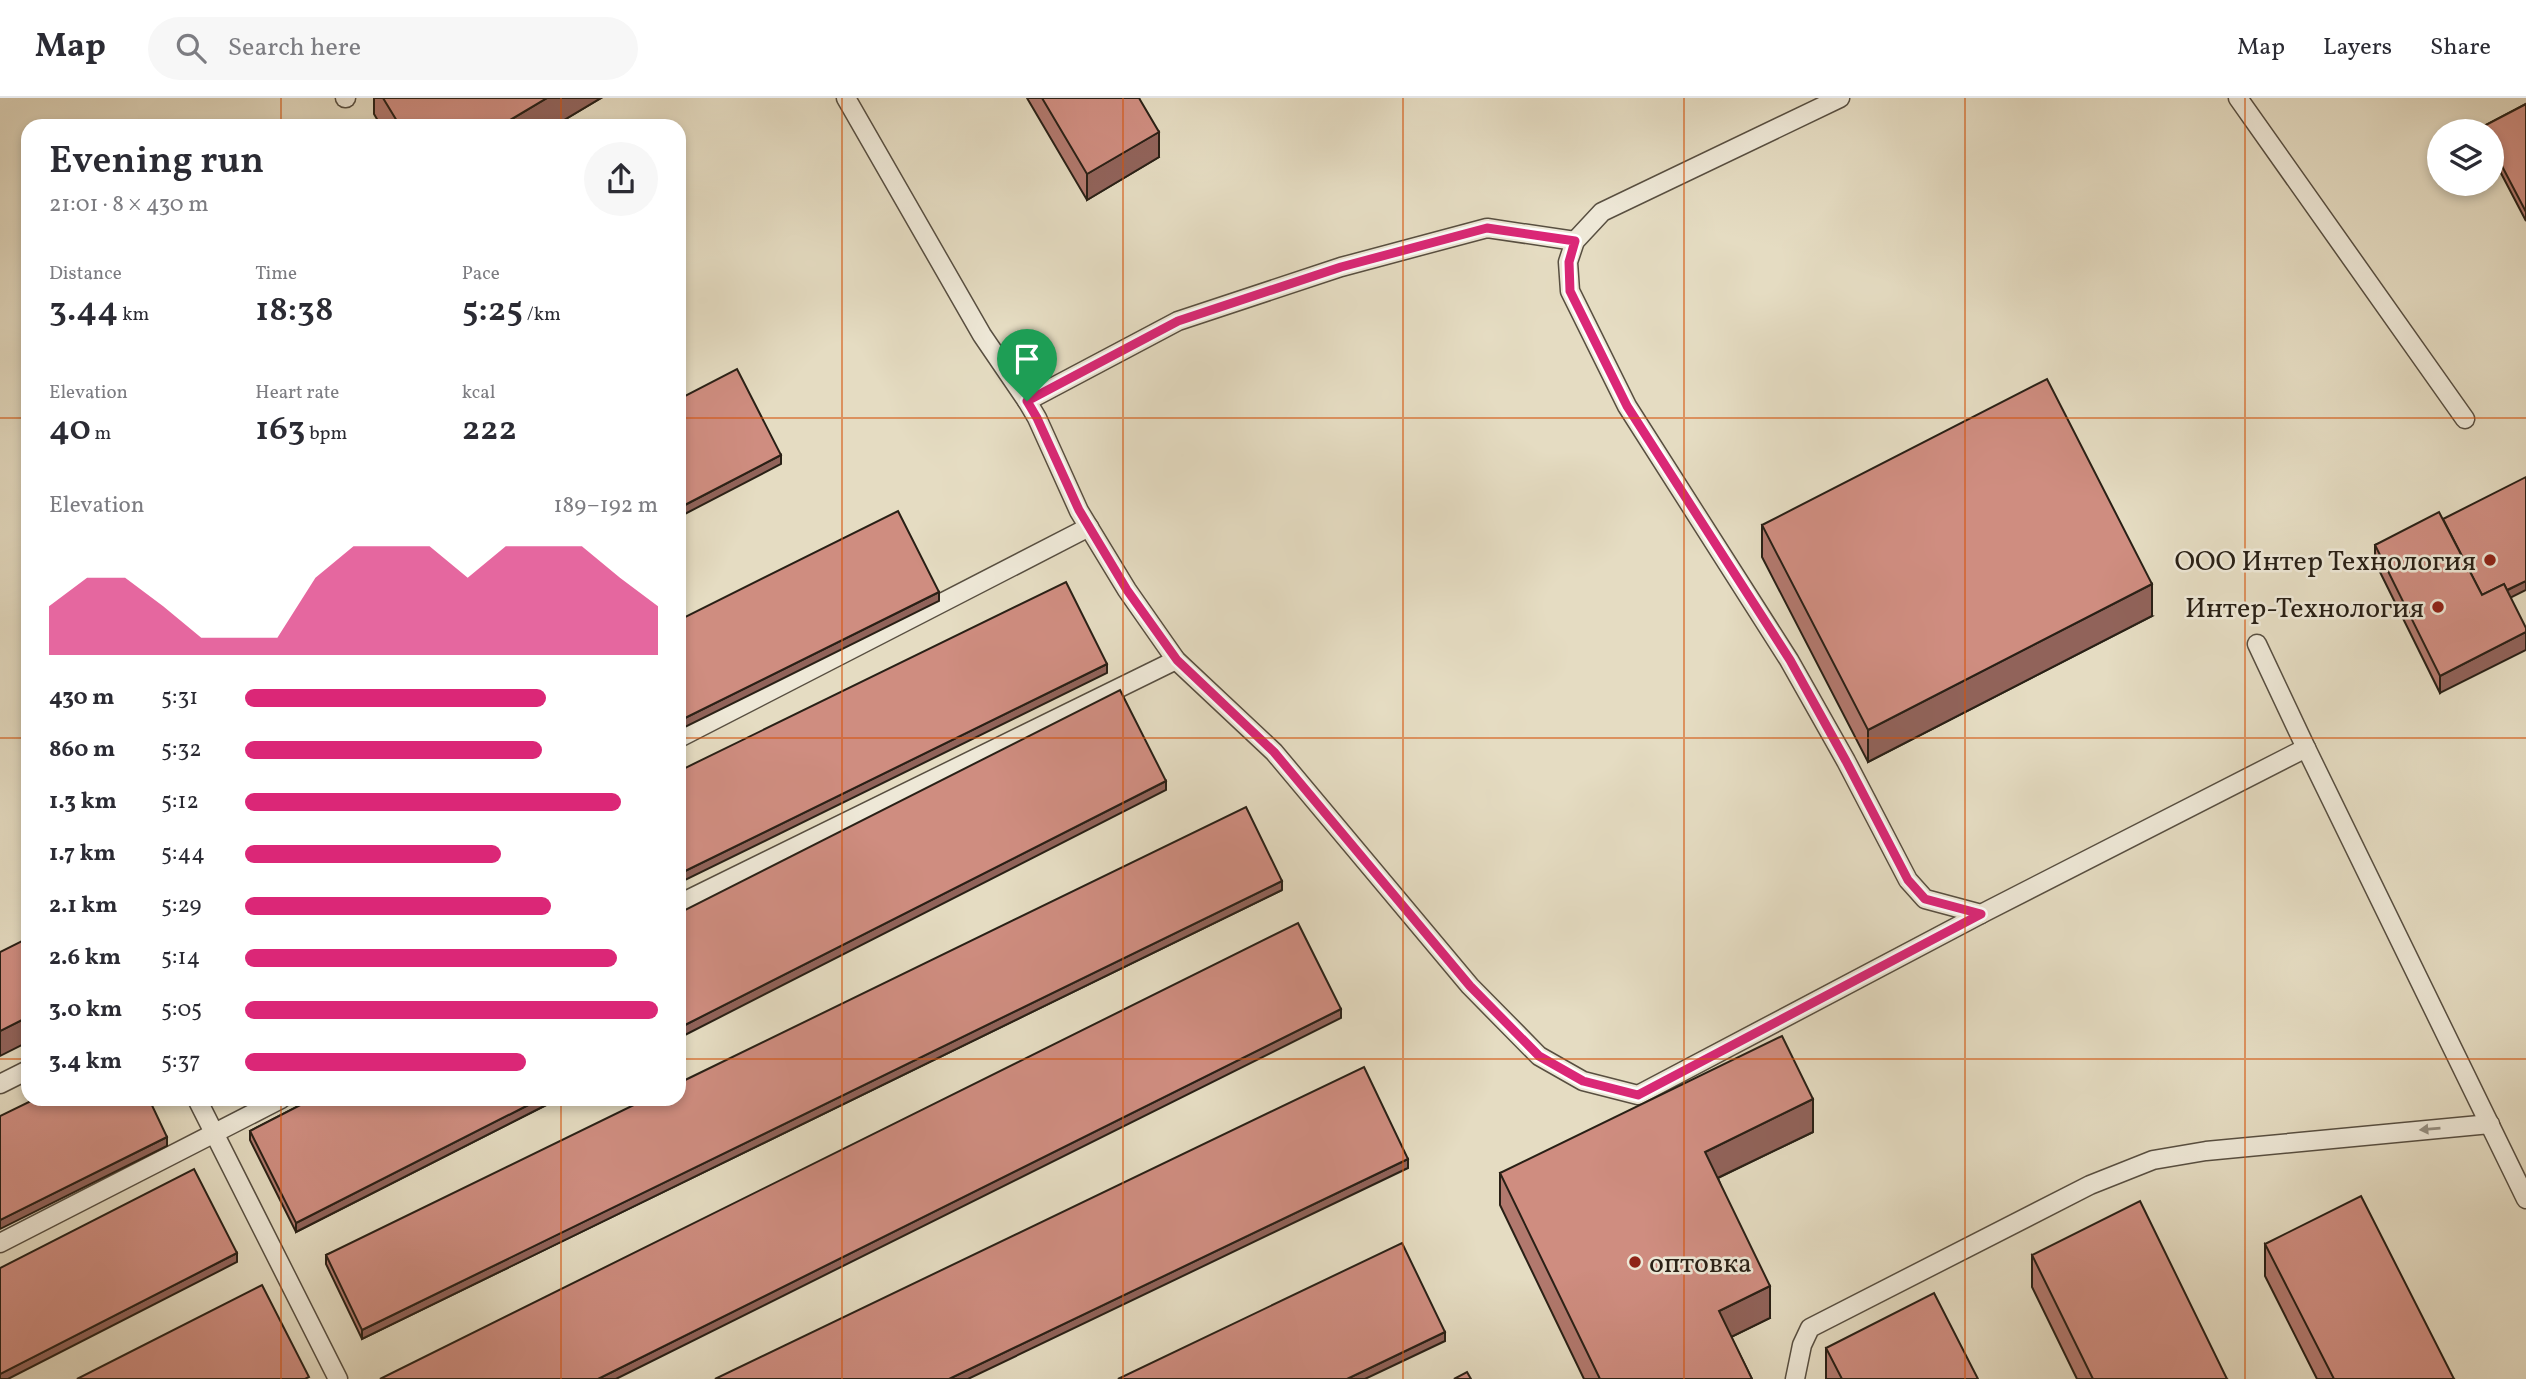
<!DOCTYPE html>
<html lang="en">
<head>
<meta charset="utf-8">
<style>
	:root { --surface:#fff; --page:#f7f7f7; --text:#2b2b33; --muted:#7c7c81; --line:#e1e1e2; --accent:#db2777 }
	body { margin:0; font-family:Vollkorn,serif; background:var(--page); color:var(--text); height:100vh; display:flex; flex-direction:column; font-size:26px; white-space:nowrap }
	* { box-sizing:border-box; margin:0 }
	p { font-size:23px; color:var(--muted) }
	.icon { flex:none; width:38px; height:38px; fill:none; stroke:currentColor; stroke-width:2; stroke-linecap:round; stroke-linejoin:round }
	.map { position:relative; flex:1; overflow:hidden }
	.sheet { position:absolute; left:21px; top:21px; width:665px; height:987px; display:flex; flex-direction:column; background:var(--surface); border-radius:21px; box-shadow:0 4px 10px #0003 }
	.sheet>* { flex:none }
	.tools { position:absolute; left:2427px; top:21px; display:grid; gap:14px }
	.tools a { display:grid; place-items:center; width:77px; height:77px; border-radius:50%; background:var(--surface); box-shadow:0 4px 10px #0003; font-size:35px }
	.pin { position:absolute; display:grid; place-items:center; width:60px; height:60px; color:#fff; margin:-72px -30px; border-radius:50% 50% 50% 0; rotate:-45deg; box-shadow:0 0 7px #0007 }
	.pin .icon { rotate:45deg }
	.round { display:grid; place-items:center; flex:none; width:74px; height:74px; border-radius:37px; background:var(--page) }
	.head { display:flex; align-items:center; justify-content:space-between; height:119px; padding:0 28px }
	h1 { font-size:38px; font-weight:600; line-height:52px }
	.stats { display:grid; grid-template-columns:repeat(3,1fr); gap:10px; height:119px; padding:7px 28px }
	.stats div { display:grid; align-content:center }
	.stats b { font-size:35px; font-weight:600 }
	.stats small { font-size:19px; font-weight:400 }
	.stats p { font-size:19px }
	.chart { height:196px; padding:14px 28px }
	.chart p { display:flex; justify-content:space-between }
	.chart svg { width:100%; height:126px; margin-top:7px; fill:var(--accent); opacity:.7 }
	ul { padding:0 28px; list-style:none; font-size:23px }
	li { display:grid; grid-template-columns:112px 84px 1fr; align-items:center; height:52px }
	li i { height:18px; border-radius:9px; background:var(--accent) }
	header { display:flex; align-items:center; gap:42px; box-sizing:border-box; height:98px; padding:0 35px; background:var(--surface); border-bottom:2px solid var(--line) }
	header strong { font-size:33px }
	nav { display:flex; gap:38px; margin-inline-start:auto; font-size:24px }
	.search { width:490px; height:63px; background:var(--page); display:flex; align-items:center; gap:18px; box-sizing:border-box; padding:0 24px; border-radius:38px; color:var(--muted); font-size:26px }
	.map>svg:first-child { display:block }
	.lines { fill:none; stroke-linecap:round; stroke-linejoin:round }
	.service-casing { stroke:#584f41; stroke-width:21 }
	.service { stroke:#eee8d7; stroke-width:18 }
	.wall { fill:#b2796e; stroke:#292016; stroke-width:2 }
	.shaded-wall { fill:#91635a; stroke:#292016; stroke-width:2 }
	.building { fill:#cf8d80; stroke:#292016; stroke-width:2 }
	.oneway { fill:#958e80 }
	.route-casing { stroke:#fff; stroke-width:14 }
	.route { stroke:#db2777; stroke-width:9 }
	.grid { fill:none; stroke:#d5530d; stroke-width:2; stroke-opacity:0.55 }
	.poi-dot { fill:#8f2418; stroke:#eee8d7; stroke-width:2.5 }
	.labels { text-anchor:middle; stroke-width:5; stroke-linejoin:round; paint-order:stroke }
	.poi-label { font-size:28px; fill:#292016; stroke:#eee8d7; text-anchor:end }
</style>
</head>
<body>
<header>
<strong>Map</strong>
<div class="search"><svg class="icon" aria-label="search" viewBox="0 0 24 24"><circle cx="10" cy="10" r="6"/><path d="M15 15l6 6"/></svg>Search here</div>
<nav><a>Map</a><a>Layers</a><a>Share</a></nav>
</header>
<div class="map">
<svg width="2526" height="1281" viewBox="0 0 2526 1281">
	<rect width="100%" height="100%" fill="#e5dcc2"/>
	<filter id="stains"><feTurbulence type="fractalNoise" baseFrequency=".00286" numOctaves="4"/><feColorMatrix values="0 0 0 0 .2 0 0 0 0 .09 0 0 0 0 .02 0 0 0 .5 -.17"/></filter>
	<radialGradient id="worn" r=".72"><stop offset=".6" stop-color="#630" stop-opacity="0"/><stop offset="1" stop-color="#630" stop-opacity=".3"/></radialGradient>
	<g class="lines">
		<defs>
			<g id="service">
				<polyline points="345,0 346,0"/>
				<polyline points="846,0 982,237 1027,303"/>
				<polyline points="1840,0 1602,114 1575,143 1568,164 1570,193 1627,308 1789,562 1846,663 1908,782 1925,801 1981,816 2306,650 2526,1101"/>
				<polyline points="2238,0 2465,321"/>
				<polyline points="1575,143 1487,130 1341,169 1178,223 1027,303 1037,320 1079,413 1127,492 1176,562 1274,654 1470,888 1539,958 1583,983 1638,997 1981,816"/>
				<polyline points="2257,546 2306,650"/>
				<polyline points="679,640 1089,429"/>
				<polyline points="679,806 1176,562"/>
				<polyline points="0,986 28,972"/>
				<polyline points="197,1001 338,1281"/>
				<polyline points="0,1145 281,1001"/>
				<polyline points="1795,1281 1802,1247 1810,1230 2090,1087 2153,1062 2206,1053 2490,1026"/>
			</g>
		</defs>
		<use href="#service" class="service-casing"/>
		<use href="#service" class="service"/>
	</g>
	<g class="wall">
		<polygon points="374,0 601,0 554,28 381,28 374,16"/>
		<polygon points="1027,0 1139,0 1159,59 1087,102"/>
		<polygon points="2526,6 2526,123 2492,58 2492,33 2482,33 2482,29"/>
		<polygon points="2443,421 2511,500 2440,595 2375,464 2375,447"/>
		<polygon points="1762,427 2152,518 1868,664 1762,459"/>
		<polygon points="1282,792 362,1241 326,1166 326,1157"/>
		<polygon points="312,1001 558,1001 296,1134 250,1042 250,1033"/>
		<polygon points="1813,1034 1718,1080 1770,1220 1731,1239 1752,1281 1584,1281 1500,1107 1500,1075"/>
		<polygon points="2265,1146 2454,1281 2317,1281 2265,1178"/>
		<polygon points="2032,1157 2227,1281 2077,1281 2032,1189"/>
		<polygon points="1826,1250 1978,1281 1826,1281"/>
	</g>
	<g class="shaded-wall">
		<polygon points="547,0 601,0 554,28 500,28"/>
		<polygon points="1159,34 1159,59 1087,102 1087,76"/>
		<polygon points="781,357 781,366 679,419 679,410"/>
		<polygon points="2526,483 2526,492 2482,514 2482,505"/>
		<polygon points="2152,486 2152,518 1868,664 1868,632"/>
		<polygon points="939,494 939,503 679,632 679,623"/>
		<polygon points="2526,534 2526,552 2440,595 2440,578"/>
		<polygon points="1107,566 1107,575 679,785 679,776"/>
		<polygon points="1166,683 1166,692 679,940 679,930"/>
		<polygon points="1282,783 1282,792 362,1241 362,1232"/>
		<polygon points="1341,911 1341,920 616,1281 598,1281"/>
		<polygon points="28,919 28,944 0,958 0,933"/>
		<polygon points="540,1001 558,1001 296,1134 296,1125"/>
		<polygon points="1813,1001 1813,1034 1705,1086 1705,1054"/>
		<polygon points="167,1039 167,1048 0,1131 0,1122"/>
		<polygon points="1408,1061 1408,1070 968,1281 949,1281"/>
		<polygon points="237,1155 237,1164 8,1281 0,1281 0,1276"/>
		<polygon points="1770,1188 1770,1220 1719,1245 1719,1213"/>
		<polygon points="1445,1234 1445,1243 1365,1281 1347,1281"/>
	</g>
	<g class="building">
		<polygon points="383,0 547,0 500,28 400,28"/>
		<polygon points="1042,0 1139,0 1159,34 1087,76"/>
		<polygon points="2526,6 2526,114 2492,49 2492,33 2484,33 2482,29"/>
		<polygon points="737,271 781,357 679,410 679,301"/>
		<polygon points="2047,281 2152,486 1868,632 1762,427"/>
		<polygon points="2526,379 2526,483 2507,492 2504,486 2482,497 2443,421"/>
		<polygon points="898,413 939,494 679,623 679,522"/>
		<polygon points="2439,414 2482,497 2504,486 2526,530 2526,534 2440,578 2375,447"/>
		<polygon points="1066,484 1107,566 679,776 679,673"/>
		<polygon points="1120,592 1166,683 679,930 679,815"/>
		<polygon points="1246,709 1282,783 362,1232 326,1157 646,1001 679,1001 679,985"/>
		<polygon points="1298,825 1341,911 598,1281 380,1281"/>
		<polygon points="28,840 28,919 0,933 0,854"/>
		<polygon points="1782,938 1813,1001 1705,1054 1770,1188 1719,1213 1752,1281 1600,1281 1500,1075"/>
		<polygon points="1364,969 1408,1061 949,1281 715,1281"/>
		<polygon points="35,1001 149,1001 167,1039 0,1122 0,1018"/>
		<polygon points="312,1001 540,1001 296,1125 250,1033"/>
		<polygon points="194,1071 237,1155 0,1276 0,1170"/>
		<polygon points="2361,1098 2454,1281 2334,1281 2265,1146"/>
		<polygon points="2140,1103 2227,1281 2093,1281 2032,1157"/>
		<polygon points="1402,1145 1445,1234 1347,1281 1118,1281"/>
		<polygon points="262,1187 309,1279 305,1281 77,1281"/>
		<polygon points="1934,1195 1978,1281 1842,1281 1826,1250"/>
		<polygon points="1467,1274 1471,1281 1454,1281"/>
	</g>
	<defs><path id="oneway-solid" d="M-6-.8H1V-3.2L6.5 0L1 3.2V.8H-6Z" transform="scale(1.75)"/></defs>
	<use class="oneway" href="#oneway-solid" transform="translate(2430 1031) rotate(175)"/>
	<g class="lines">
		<defs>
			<polygon id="route" points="1487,130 1575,143 1569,164 1570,193 1627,308 1790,562 1846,663 1908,782 1925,801 1981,816 1638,997 1583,983 1539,958 1470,888 1274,654 1177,562 1127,492 1079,412 1037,320 1027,303 1178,223 1341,169"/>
		</defs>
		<use href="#route" class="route-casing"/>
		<use href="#route" class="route"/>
	</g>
	<path class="grid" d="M281,0v28M561,0v28M842,0v1281M1123,0v1281M1403,0v1281M1684,0v1281M1965,0v1281M2245,0v1281M0,320h28M679,320h1847M0,640h28M679,640h1847M0,961h28M679,961h1847M281,1001v280M561,1001v280"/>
	<g class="poi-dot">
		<circle cx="2490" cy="462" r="7"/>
		<circle cx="2438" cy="509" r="7"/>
		<circle cx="1635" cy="1164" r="7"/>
	</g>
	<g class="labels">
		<g class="poi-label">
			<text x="2476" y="472">ООО Интер Технология</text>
			<text x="2424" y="519">Интер-Технология</text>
			<text x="1649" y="1174" text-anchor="start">оптовка</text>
		</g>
	</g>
	<rect width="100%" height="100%" filter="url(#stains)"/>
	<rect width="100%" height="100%" fill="url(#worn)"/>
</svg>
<div class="tools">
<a><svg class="icon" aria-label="layers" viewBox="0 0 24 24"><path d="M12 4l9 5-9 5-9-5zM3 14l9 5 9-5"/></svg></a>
</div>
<div class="pin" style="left:1027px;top:303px;background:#1e9e55"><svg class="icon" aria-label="arrive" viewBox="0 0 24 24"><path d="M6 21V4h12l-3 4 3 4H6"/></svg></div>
<section class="sheet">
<div class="head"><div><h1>Evening run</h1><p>21:01 · 8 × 430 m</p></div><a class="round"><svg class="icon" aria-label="share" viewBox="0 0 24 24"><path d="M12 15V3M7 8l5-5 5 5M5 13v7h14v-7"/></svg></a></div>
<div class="stats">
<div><p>Distance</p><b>3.44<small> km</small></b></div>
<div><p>Time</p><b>18:38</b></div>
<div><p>Pace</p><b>5:25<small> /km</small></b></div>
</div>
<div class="stats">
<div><p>Elevation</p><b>40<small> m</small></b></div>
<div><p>Heart rate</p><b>163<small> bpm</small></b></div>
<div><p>kcal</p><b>222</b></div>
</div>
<div class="chart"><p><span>Elevation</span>189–192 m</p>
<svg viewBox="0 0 160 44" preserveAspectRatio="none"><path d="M0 44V27L10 17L20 17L30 27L40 38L50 38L60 38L70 17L80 6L90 6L100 6L110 17L120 6L130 6L140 6L150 17L160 27V44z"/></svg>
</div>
<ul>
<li><b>430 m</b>5:31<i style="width:73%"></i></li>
<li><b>860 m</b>5:32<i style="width:72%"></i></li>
<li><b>1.3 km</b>5:12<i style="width:91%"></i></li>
<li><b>1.7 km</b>5:44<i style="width:62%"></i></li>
<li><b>2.1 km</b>5:29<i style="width:74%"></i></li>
<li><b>2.6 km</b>5:14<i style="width:90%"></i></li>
<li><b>3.0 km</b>5:05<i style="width:100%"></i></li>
<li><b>3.4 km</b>5:37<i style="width:68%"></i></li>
</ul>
</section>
</div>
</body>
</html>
